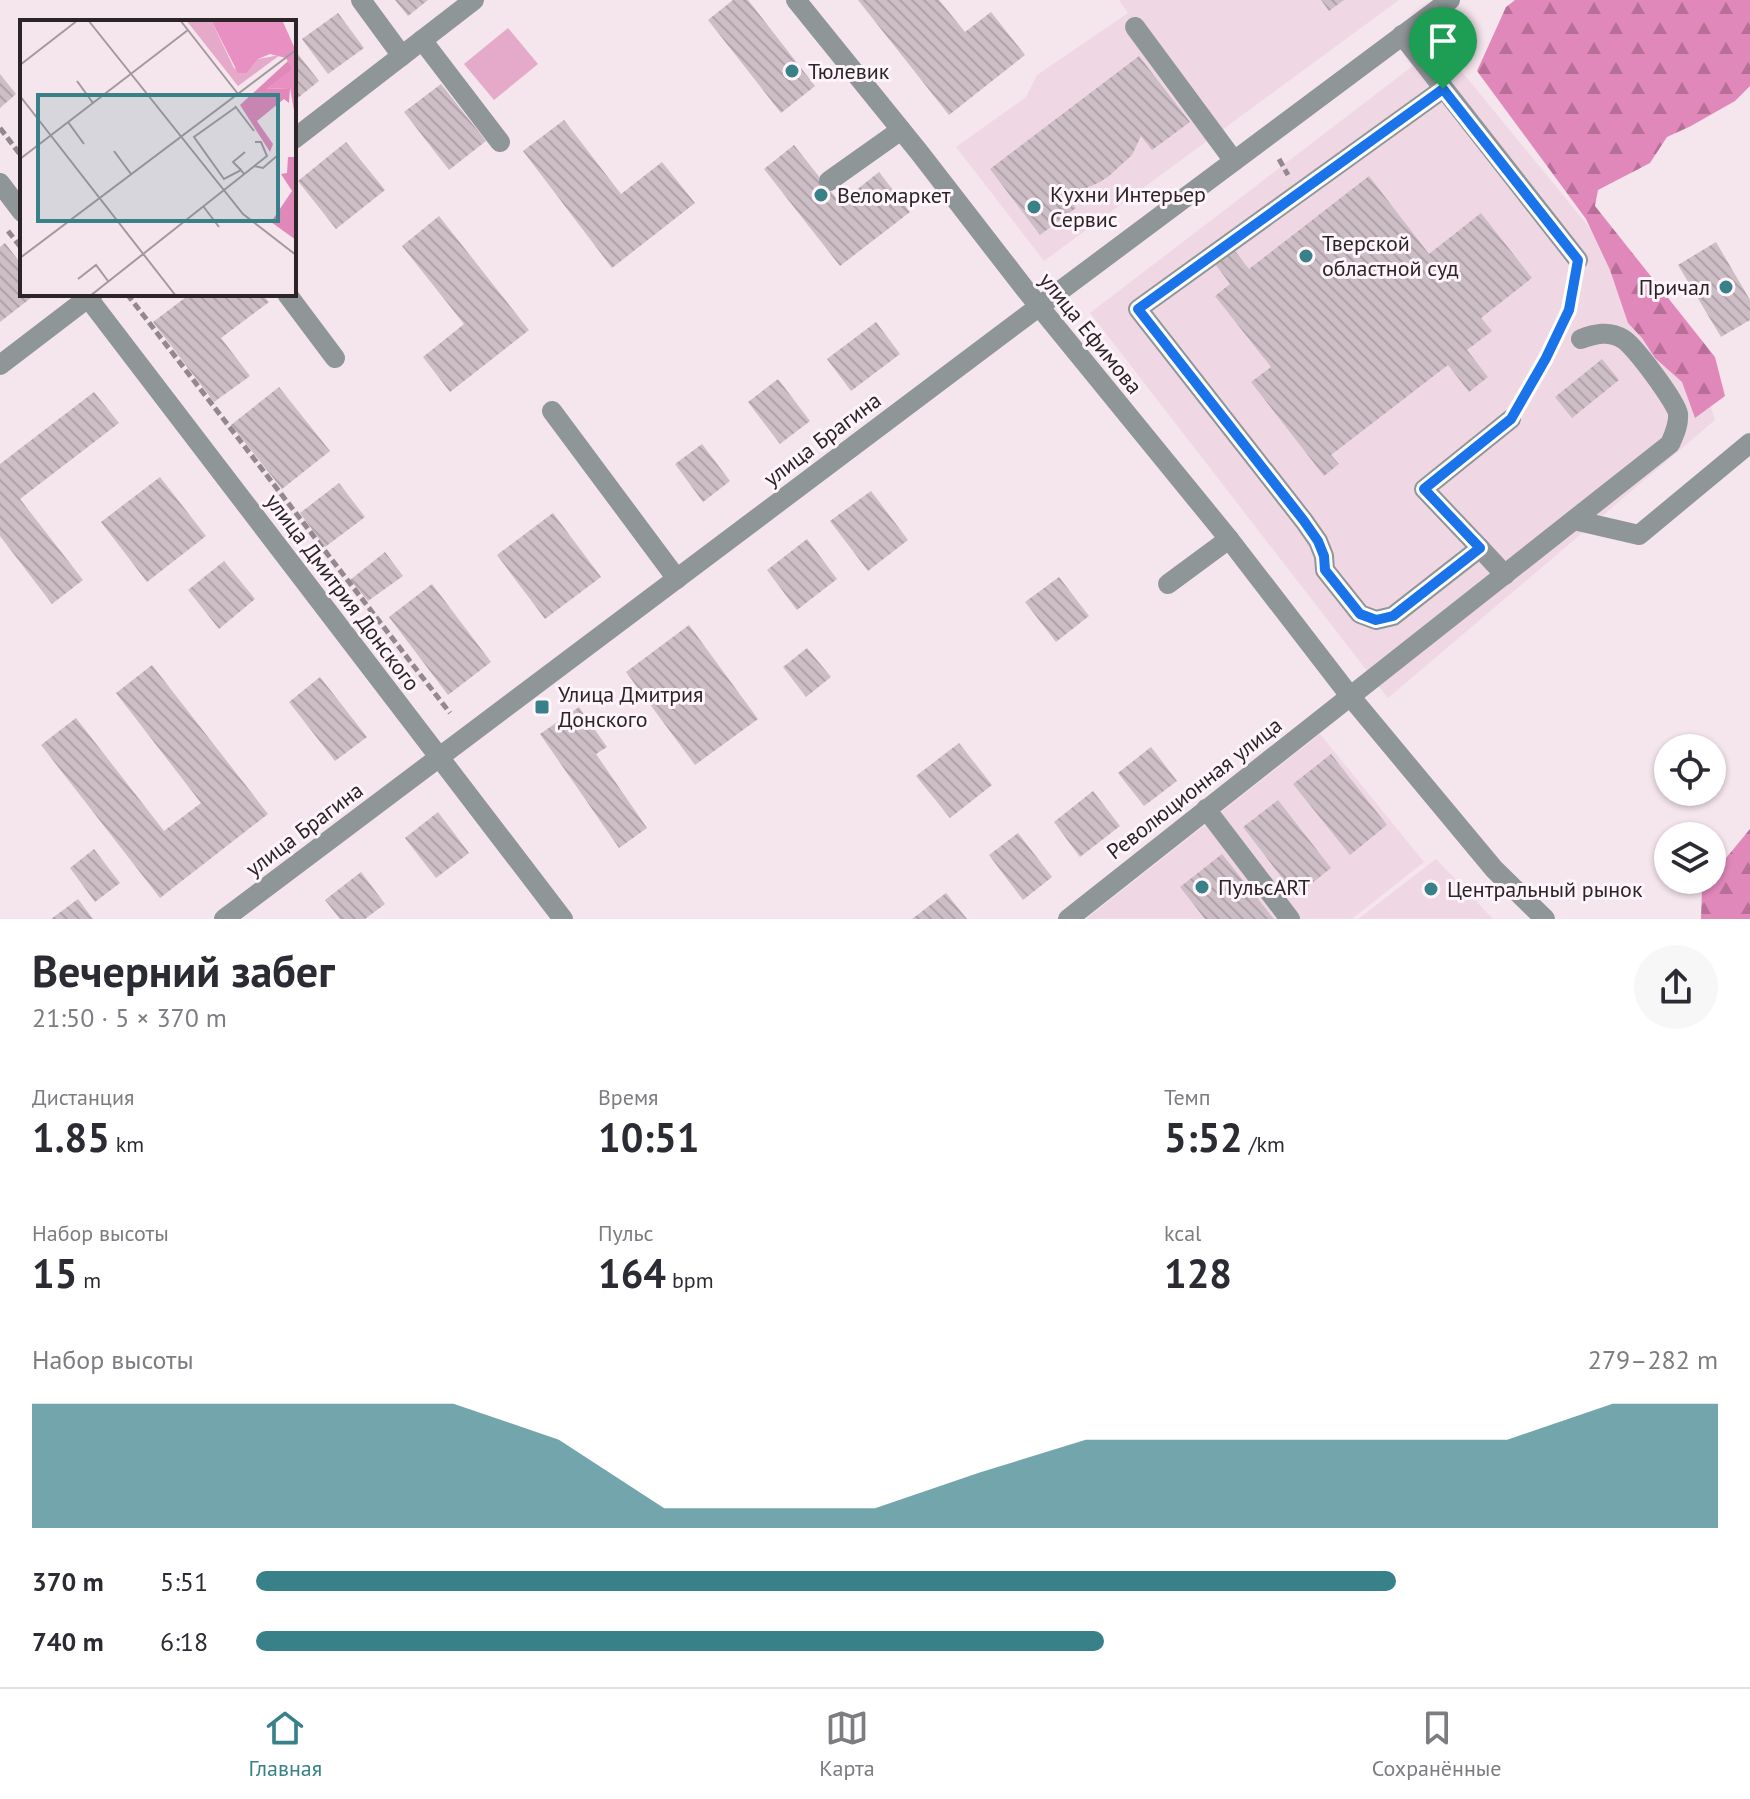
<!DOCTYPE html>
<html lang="ru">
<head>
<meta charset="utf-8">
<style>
	:root { --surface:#fff; --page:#f7f7f7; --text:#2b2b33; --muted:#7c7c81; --line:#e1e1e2; --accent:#398189 }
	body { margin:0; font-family:"PT Sans",sans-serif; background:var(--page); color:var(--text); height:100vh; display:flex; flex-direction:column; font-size:30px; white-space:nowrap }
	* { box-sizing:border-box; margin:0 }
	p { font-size:26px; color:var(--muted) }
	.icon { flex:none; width:44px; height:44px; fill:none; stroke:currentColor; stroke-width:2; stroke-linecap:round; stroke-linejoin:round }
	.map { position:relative; height:919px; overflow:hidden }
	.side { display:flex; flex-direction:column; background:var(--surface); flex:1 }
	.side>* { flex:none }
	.tools { position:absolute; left:1654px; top:734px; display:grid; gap:16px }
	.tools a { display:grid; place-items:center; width:72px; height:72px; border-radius:50%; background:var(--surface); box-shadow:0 2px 6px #0004; font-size:40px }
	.pin { position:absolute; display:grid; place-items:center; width:68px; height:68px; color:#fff; margin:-82px -34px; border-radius:50% 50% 50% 0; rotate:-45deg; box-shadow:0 0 8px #0007 }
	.pin .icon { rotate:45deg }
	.round { display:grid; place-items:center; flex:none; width:84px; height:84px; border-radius:42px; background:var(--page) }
	.headline { display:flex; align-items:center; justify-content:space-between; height:136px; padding:0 32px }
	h1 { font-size:44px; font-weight:600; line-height:60px }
	.figures { display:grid; grid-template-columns:repeat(3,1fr); gap:12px; height:136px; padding:8px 32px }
	.figures div { display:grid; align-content:center }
	.figures b { font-size:40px; font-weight:600 }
	.figures small { font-size:22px; font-weight:400 }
	.figures p { font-size:22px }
	.chart { height:224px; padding:16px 32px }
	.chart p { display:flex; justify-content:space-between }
	.chart svg { width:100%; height:144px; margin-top:8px; fill:var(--accent); opacity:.7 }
	ul { padding:0 32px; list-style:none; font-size:26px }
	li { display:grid; grid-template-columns:128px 96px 1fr; align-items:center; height:60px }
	li i { height:20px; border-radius:10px; background:var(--accent) }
	.tab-bar { display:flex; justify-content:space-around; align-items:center; height:112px; border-top:2px solid var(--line); background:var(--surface); font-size:22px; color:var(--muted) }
	.tab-bar a { display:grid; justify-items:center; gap:4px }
	.tab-bar .on { color:var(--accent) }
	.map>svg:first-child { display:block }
	.built { fill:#efd8e4 }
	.green { fill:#e5a9c9 }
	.forest { fill:url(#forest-firs) }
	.building { fill:url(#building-back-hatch) }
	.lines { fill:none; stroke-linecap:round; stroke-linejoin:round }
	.path { stroke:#93888d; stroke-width:5; stroke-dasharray:8 4; stroke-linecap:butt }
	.minor { stroke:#8f9697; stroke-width:20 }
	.route-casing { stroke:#fff; stroke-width:16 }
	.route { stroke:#1a73e8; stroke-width:10 }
	.poi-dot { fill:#398189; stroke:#fef4f9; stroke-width:3 }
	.labels { text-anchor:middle; stroke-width:6; stroke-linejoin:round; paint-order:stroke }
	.poi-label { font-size:22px; fill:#2b2528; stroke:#fef4f9; text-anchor:start }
	.street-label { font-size:22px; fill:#2b2528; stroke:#fef4f9 }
	.inset-road { fill:none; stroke:#a4989e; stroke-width:2 }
	.view { fill:#398189; fill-opacity:0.15; stroke:#398189; stroke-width:4 }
	.inset-edge { fill:none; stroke:#2b2528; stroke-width:4 }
</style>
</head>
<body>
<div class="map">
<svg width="1750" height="919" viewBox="0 0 1750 919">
	<defs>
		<pattern id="forest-firs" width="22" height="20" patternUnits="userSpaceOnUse" patternTransform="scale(2)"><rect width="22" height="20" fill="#e188ba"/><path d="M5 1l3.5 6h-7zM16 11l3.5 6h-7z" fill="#b76f97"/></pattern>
		<pattern id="building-back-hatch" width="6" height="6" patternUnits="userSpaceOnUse" patternTransform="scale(2)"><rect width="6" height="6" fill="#cdbdc5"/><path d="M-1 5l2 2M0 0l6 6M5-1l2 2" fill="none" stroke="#b0a2a9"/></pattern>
	</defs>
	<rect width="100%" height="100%" fill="#f5e5ed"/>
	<g class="built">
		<polygon points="1119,0 1399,0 1044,261 956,147 1026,97 1037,75 1128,13"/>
		<polygon points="1440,45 1694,355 1715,420 1388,698 1090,313"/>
		<polygon points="1320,734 1424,862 1352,919 1086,919"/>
		<polygon points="1436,859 1493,919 1358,919"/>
	</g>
	<polygon class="green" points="508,28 538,64 494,100 464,64"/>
	<g class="forest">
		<polygon points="1515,0 1750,0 1750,86 1735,101 1691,126 1667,137 1650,163 1598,190 1595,206 1715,357 1725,396 1695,418 1682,382 1655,358 1642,338 1628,323 1610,270 1586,219 1477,71 1506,7"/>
		<polygon points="1750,829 1750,919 1701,919 1702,887 1708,880 1712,880 1712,875"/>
	</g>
	<g class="building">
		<polygon points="395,0 428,0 408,16"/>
		<polygon points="733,0 748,0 815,86 781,113 708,20"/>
		<polygon points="858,0 939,0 965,32 991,12 1025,55 949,115"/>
		<polygon points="1321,0 1344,0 1329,11"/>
		<polygon points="338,13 364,48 328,74 302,39"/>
		<polygon points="294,49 319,81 294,101"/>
		<polygon points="1139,56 1190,122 1152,150 1141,136 1132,155 1109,176 1100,182 1082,190 1065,194 1076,208 1040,235 990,169"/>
		<polygon points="0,74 16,94 0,108"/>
		<polygon points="441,84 486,141 449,170 404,112"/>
		<polygon points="564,120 621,194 662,162 695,203 612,268 523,151"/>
		<polygon points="346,142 385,190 336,229 298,181"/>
		<polygon points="794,145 840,203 879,172 910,212 840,266 764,169"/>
		<polygon points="1369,176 1429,254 1481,213 1532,278 1481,318 1492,331 1467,350 1488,377 1469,392 1448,365 1331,455 1339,464 1324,476 1251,382 1271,367 1215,296 1230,284 1213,261 1232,247 1249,269"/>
		<polygon points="439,216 529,330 450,392 423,357 464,324 402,246"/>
		<polygon points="1716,242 1750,300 1750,320 1721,337 1678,265"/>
		<polygon points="5,243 22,265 22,294 36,294 0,322 0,247"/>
		<polygon points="190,294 262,294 269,302 221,338 250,376 214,402 153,322"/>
		<polygon points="876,322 900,354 851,391 827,359"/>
		<polygon points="1602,359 1619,380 1572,418 1555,397"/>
		<polygon points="778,379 810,421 780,444 748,402"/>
		<polygon points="279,387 330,451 282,489 231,425"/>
		<polygon points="94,392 119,423 20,499 83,580 52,604 0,536 0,464"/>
		<polygon points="702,444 730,481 703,502 675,464"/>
		<polygon points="160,477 206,536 147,582 101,522"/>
		<polygon points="339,483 365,517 325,547 300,513"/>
		<polygon points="871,491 908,540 868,571 830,521"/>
		<polygon points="553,513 601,577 545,619 497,555"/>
		<polygon points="807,539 837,579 797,610 767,570"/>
		<polygon points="385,552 403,576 368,601 350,580"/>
		<polygon points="224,561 255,599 219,629 188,590"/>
		<polygon points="1059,577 1089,616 1056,642 1025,602"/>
		<polygon points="432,584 491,662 448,695 389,617"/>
		<polygon points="689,625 758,719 695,765 626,672"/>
		<polygon points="807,648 831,677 806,697 783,667"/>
		<polygon points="152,665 268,814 160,898 41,745 76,718 164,831 201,803 116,693"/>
		<polygon points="320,677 367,737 335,761 289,702"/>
		<polygon points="579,707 607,747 596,754 647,828 619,848 540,734"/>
		<polygon points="959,743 992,785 950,818 916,776"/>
		<polygon points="1151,747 1177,781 1144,806 1118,773"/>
		<polygon points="1331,754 1387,825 1350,855 1293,784"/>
		<polygon points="1093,791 1120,826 1080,857 1054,822"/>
		<polygon points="1278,800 1331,868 1296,896 1243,827"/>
		<polygon points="438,812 469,853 436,878 405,838"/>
		<polygon points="1018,833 1052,877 1023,900 989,855"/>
		<polygon points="94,849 120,883 95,902 70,868"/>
		<polygon points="1222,854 1274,919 1205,919 1180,887"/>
		<polygon points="361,872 385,904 365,919 340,919 325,900"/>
		<polygon points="946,893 967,919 912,919"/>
		<polygon points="78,899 93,919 51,919"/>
	</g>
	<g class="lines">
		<g class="path">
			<polyline points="0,128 22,157"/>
			<polyline points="1279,159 1288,175"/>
			<polyline points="8,231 22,249"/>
			<polyline points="127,294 450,713"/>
			<polyline points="1563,323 1569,310 1575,279"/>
			<polyline points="1522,400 1557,336"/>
		</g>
		<g class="minor">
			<polyline points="361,0 402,56"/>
			<polyline points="796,0 919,152 1025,289 1229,539 1350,696 1494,869 1545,919"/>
			<polyline points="1135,27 1234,161"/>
			<polyline points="1402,35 1578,260"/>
			<polyline points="422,40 500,142"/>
			<polyline points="1443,89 1138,309 1304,521 1318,541 1324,556 1325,570 1360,614 1376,620 1393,616 1480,548 1505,575"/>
			<polyline points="294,139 474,0"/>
			<polyline points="829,181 901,130"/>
			<polyline points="0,183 22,212"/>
			<polyline points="85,294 563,919"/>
			<polyline points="287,294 335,358"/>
			<polyline points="0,365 93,294"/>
			<polyline points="552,411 677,579"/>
			<polyline points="1574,520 1639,535 1750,443"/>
			<polyline points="1480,548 1424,489 1511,419"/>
			<polyline points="1168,584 1229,539"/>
			<polyline points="1206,809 1290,919"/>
			<polyline points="224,919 1017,323 1450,0"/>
			<path d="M1068,919l602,-475c4,-9 9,-19 8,-30 -1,-11 -45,-70 -55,-75 -14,-9 -29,-5 -42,0"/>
		</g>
	</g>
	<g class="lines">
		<defs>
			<polygon id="route" points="1443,89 1578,260 1569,310 1546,358 1511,419 1424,489 1480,548 1393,616 1376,620 1360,614 1325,570 1324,556 1318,541 1304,521 1138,309"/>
		</defs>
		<use href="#route" class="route-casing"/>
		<use href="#route" class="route"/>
	</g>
	<g class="poi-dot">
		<circle cx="792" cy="71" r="8"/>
		<circle cx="821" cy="195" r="8"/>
		<circle cx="1034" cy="207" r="8"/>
		<circle cx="1306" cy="256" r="8"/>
		<circle cx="1726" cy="287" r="8"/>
		<rect x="534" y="699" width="16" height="16" rx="4"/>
		<circle cx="1202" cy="887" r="8"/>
		<circle cx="1431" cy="889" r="8"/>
	</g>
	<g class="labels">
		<g class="poi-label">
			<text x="808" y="79">Тюлевик</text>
			<text x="1050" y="202">Кухни Интерьер<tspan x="1050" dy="25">Сервис</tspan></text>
			<text x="837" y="203">Веломаркет</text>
			<text x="1322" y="251">Тверской<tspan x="1322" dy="25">областной суд</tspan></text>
			<text x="1710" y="295" text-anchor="end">Причал</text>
			<text x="558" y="702">Улица Дмитрия<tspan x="558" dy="25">Донского</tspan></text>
			<text x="1218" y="895">ПульсART</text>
			<text x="1447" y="897">Центральный рынок</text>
		</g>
		<g class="street-label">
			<text transform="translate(1091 333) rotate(51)" y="8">улица Ефимова</text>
			<text transform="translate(822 439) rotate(-37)" y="8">улица Брагина</text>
			<text transform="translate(343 592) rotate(53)" y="8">улица Дмитрия Донского</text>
			<text transform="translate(1194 788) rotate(-38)" y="8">Революционная улица</text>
			<text transform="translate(304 829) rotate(-37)" y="8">улица Брагина</text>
		</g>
	</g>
	<g transform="translate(20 20)">
		<rect width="276" height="276" fill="#f5e5ed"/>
		<path d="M166,0h25l23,48 13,5 11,-14 22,-4 -42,31z" fill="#e5a9c9"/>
		<path d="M268,41l5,8 -26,20 23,-1 -1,15 -5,-4 -27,22 16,23 -3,8 -30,-47zM268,137h8v83l-25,-18 21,-31 -11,-17 6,-1z" fill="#e188ba"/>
		<path d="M191,0l72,2 13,29v71l-6,-34 -23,1 25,-20 -6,-11 -16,-4 -12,5 -11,14h-9z" fill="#e890c1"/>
		<path class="inset-road" d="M68,0l155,194 53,41M160,0l58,74M0,45l58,-45M57,61l16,22M0,76l156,200M215,86l19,25M216,87l-42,30 30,42 17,-9 3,4M48,102l16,22M94,131l17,23M0,139l168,-129M234,146l9,2 15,-13M221,150l-8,-8 12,-10M183,186l16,21M0,238l276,-208M58,259l18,-14 12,16M70,276l177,-140 -6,-14h-6"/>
		<path class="view" d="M18,75h240v126h-240z"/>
		<rect width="276" height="276" class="inset-edge"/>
	</g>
</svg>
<div class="tools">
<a><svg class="icon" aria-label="locate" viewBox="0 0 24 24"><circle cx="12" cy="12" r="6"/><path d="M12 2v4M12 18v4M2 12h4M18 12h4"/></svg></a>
<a><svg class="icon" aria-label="layers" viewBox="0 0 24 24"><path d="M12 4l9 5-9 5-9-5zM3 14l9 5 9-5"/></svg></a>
</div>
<div class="pin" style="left:1443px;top:89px;background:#1e9e55"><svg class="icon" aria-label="arrive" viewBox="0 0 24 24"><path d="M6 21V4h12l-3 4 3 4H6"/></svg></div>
</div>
<section class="side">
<div class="headline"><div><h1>Вечерний забег</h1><p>21:50 · 5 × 370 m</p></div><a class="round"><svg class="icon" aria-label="share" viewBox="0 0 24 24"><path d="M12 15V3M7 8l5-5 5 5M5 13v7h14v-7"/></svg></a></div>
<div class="figures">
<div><p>Дистанция</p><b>1.85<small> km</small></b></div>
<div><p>Время</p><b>10:51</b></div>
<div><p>Темп</p><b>5:52<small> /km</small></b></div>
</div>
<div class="figures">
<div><p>Набор высоты</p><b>15<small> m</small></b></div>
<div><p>Пульс</p><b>164<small> bpm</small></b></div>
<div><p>kcal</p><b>128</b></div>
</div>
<div class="chart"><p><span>Набор высоты</span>279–282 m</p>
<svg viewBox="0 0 160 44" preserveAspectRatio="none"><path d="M0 44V6L10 6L20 6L30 6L40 6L50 17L60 38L70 38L80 38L90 27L100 17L110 17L120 17L130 17L140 17L150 6L160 6V44z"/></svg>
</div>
<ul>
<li><b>370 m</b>5:51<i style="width:78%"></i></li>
<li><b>740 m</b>6:18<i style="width:58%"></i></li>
</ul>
</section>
<nav class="tab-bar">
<a class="on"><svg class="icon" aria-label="home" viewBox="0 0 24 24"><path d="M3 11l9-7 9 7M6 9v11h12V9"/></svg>Главная</a>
<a><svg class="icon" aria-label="map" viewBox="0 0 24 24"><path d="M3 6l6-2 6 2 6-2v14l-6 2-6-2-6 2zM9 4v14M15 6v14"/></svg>Карта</a>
<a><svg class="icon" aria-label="saved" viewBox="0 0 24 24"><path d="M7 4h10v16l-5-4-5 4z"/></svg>Сохранённые</a>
</nav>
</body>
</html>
